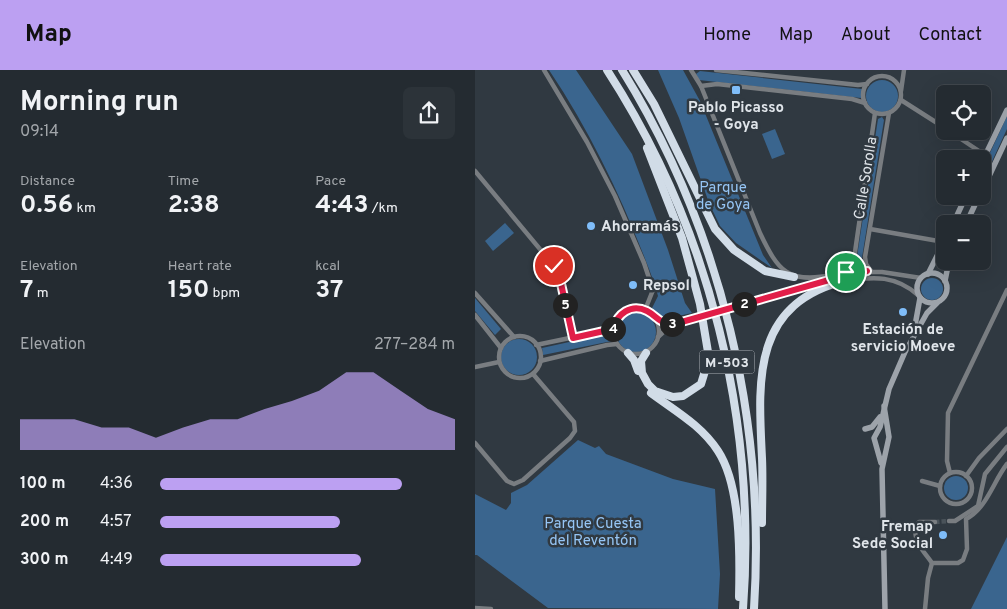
<!DOCTYPE html>
<html lang="en">
<head>
<meta charset="utf-8">
<style>
	:root { --surface:#242b31; --page:#2c3339; --text:#f1f3f6; --muted:#a3a7ab; --line:#41474d; --accent:#bca0f2 }
	body { margin:0; font-family:Overpass,sans-serif; background:var(--page); color:var(--text); height:100vh; display:flex; flex-direction:column; font-size:19px; white-space:nowrap }
	* { box-sizing:border-box; margin:0 }
	p { font-size:16px; color:var(--muted) }
	.icon { flex:none; width:28px; height:28px; fill:none; stroke:currentColor; stroke-width:2; stroke-linecap:round; stroke-linejoin:round }
	.map { position:relative; flex:1; overflow:hidden }
	.side { display:flex; flex-direction:column; background:var(--surface); width:475px }
	.side>* { flex:none }
	.fabs { position:absolute; left:461px; top:15px; display:grid; gap:10px }
	.fabs a { display:grid; place-items:center; width:55px; height:55px; border-radius:8px; background:var(--surface); box-shadow:0 5px 20px #0002,0 0 0 1px var(--line); font-size:25px }
	.pin { position:absolute; display:grid; place-items:center; width:42px; height:42px; color:#fff; margin:-21px; border:2px solid #fff; border-radius:50%; box-shadow:0 1px 5px #0007 }
	.km { position:absolute; width:25px; height:25px; margin:-12px; border-radius:50%; background:#222; color:#fff; font-size:14px; line-height:25px; text-align:center }
	.round { display:grid; place-items:center; flex:none; width:52px; height:52px; border-radius:8px; background:var(--page) }
	.summary { display:flex; align-items:center; justify-content:space-between; height:85px; padding:0 20px }
	h1 { font-size:28px; font-weight:700; line-height:38px }
	.stats { display:grid; grid-template-columns:repeat(3,1fr); gap:8px; height:85px; padding:5px 20px }
	.stats div { display:grid; align-content:center }
	.stats b { font-size:25px; font-weight:700 }
	.stats small { font-size:14px; font-weight:400 }
	.stats p { font-size:14px }
	.chart { height:140px; padding:10px 20px }
	.chart p { display:flex; justify-content:space-between }
	.chart svg { width:100%; height:90px; margin-top:5px; fill:var(--accent); opacity:.7 }
	ul { padding:0 20px; list-style:none; font-size:16px }
	li { display:grid; grid-template-columns:80px 60px 1fr; align-items:center; height:38px }
	li i { height:12px; border-radius:6px; background:var(--accent) }
	header { display:flex; align-items:center; gap:30px; box-sizing:border-box; height:70px; padding:0 25px; background:var(--accent); color:#111 }
	header strong { font-size:24px }
	nav { display:flex; gap:28px; margin-inline-start:auto; font-size:18px }
	main { display:flex; flex:1; min-height:0 }
	.map>svg:first-child { display:block }
	.green { fill:#3a658e }
	.lines { fill:none; stroke-linecap:round; stroke-linejoin:round }
	.street-tunnel { stroke:#4a535a; stroke-width:4.5; stroke-dasharray:4.5 2; stroke-linecap:butt }
	.street { stroke:#797d81; stroke-width:4.5 }
	.secondary { stroke:#9da3aa; stroke-width:5.5 }
	.highway { stroke:#d1dce7; stroke-width:8 }
	.route-casing { stroke:#fff; stroke-width:10 }
	.route { stroke:#e11d48; stroke-width:6 }
	.poi-dot { fill:#7fbdf9; stroke:#303941; stroke-width:2 }
	.labels { text-anchor:middle; stroke-width:5; stroke-linejoin:round; paint-order:stroke }
	.shield { fill:#303941; stroke:#abb1b7; stroke-width:1 }
	.shield-label { font-size:14px; font-weight:bold; fill:#e0e5ea }
	.poi-label { font-size:15px; font-weight:bold; fill:#e0e5ea; stroke:#303941 }
	.street-label { font-size:15px; fill:#e0e5ea; stroke:#303941 }
	.park-label { font-size:15px; fill:#95c5f5; stroke:#303941 }
</style>
</head>
<body>
<header>
<strong>Map</strong>
<nav><a>Home</a><a>Map</a><a>About</a><a>Contact</a></nav>
</header>
<main>
<section class="side">
<div class="summary"><div><h1>Morning run</h1><p>09:14</p></div><a class="round"><svg class="icon" aria-label="share" viewBox="0 0 24 24"><path d="M12 15V3M7 8l5-5 5 5M5 13v7h14v-7"/></svg></a></div>
<div class="stats">
<div><p>Distance</p><b>0.56<small> km</small></b></div>
<div><p>Time</p><b>2:38</b></div>
<div><p>Pace</p><b>4:43<small> /km</small></b></div>
</div>
<div class="stats">
<div><p>Elevation</p><b>7<small> m</small></b></div>
<div><p>Heart rate</p><b>150<small> bpm</small></b></div>
<div><p>kcal</p><b>37</b></div>
</div>
<div class="chart"><p><span>Elevation</span>277–284 m</p>
<svg viewBox="0 0 160 44" preserveAspectRatio="none"><path d="M0 44V29L10 29L20 29L30 33L40 33L50 38L60 33L70 29L80 29L90 24L100 20L110 15L120 6L130 6L140 15L150 24L160 29V44z"/></svg>
</div>
<ul>
<li><b>100 m</b>4:36<i style="width:82%"></i></li>
<li><b>200 m</b>4:57<i style="width:61%"></i></li>
<li><b>300 m</b>4:49<i style="width:68%"></i></li>
</ul>
</section>
<div class="map">
<svg width="532" height="539" viewBox="0 0 532 539">
	<rect width="100%" height="100%" fill="#303941"/>
	<g class="green">
		<path d="M74,0h27l56,84 36,96 17,53 7,10 -28,6 -12,-11 6,-12 -3,-11c-28,-76 -61,-148 -106,-215z"/>
		<polygon points="183,0 208,0 225,31 288,185 297,198 261,173 245,156 234,133 204,48"/>
		<polygon points="225,1 387,19 386,28 224,10 221,4"/>
		<circle cx="407" cy="26" r="16"/>
		<polygon points="532,46 532,59 508,111 508,98"/>
		<polygon points="407,47 409,50 386,194 383,196 381,193 403,49"/>
		<polygon points="300,59 310,84 297,89 287,64"/>
		<polygon points="30,153 39,163 18,181 10,171"/>
		<circle cx="457" cy="219" r="11"/>
		<polygon points="0,228 26,259 20,265 0,241"/>
		<circle cx="161" cy="262" r="20"/>
		<polygon points="135,263 137,271 68,285 67,278"/>
		<circle cx="44" cy="287" r="18"/>
		<polygon points="103,370 120,378 124,376 131,384 198,409 240,419 245,504 243,539 73,538 2,485 0,485 0,424 31,440 36,433 36,423 52,415"/>
		<circle cx="481" cy="418" r="12"/>
		<polygon points="532,467 532,539 496,539"/>
	</g>
	<g class="lines">
		<polyline class="street-tunnel" points="460,452 474,451"/>
		<g class="street">
			<polyline points="69,0 112,72 140,126 169,193 178,220 170,240"/>
			<path d="M216,0l10,16 59,147c18,38 28,51 72,42 12,-3 23,-6 35,-4"/>
			<polyline points="241,0 383,15 392,14"/>
			<circle cx="407" cy="25" r="19"/>
			<polyline points="226,16 242,14 377,29 390,33"/>
			<polyline points="426,21 429,0"/>
			<polyline points="426,30 470,58"/>
			<polyline points="474,61 510,85"/>
			<polyline points="0,101 79,196 85,209 98,268"/>
			<polyline points="395,159 469,172"/>
			<polyline points="396,201 391,194 390,187 414,43"/>
			<polyline points="371,202 377,197 379,189 400,43"/>
			<polyline points="390,202 407,202 446,208"/>
			<path d="M372,210c28,-3 48,-5 71,15"/>
			<polyline points="0,223 39,267"/>
			<circle cx="161" cy="261" r="23"/>
			<polyline points="0,245 26,278"/>
			<polyline points="181,250 196,255"/>
			<circle cx="45" cy="287" r="21"/>
			<polyline points="183,267 196,255 375,204"/>
			<polyline points="61,275 138,259"/>
			<polyline points="65,291 132,275 142,274"/>
			<polyline points="0,297 24,292"/>
			<polyline points="0,373 32,411 39,414 48,410 95,368 100,361 99,352 58,304"/>
			<circle cx="481" cy="418" r="16"/>
			<polyline points="475,403 472,391 473,343 532,220"/>
			<polyline points="491,406 504,388 532,359"/>
			<polyline points="447,411 465,416"/>
			<polyline points="474,451 480,451 503,436 510,404 532,377"/>
			<path d="M460,452h-16l-4,4c0,20 7,22 17,37h26l5,-3 4,-11 -1,-30c21,-11 27,-37 41,-55"/>
			<polyline points="0,538 16,539"/>
			<polyline points="450,539 453,508 457,493"/>
		</g>
		<g class="secondary">
			<polyline points="508,90 532,40"/>
			<polyline points="508,119 532,68"/>
			<polyline points="478,154 491,126"/>
			<polyline points="491,154 504,126"/>
			<circle cx="457" cy="218" r="15"/>
			<polyline points="453,204 470,170"/>
			<polyline points="470,211 474,191"/>
			<polyline points="439,261 445,228"/>
			<polyline points="409,336 414,367 407,399 410,539"/>
			<polyline points="390,359 397,357 405,347"/>
			<polyline points="406,393 399,368 405,357 414,319 430,282 452,243 462,233"/>
		</g>
		<g class="highway">
			<path d="M132,0c103,159 150,350 136,539"/>
			<path d="M147,0c100,161 144,351 132,539"/>
			<polyline points="158,0 179,34 240,159 259,180 290,201 319,207"/>
			<polyline points="153,283 159,290 163,301"/>
			<polyline points="171,283 166,291 167,303 173,314 180,321 198,327 208,326 226,314 234,288 225,234 207,168 172,78"/>
			<path d="M176,323c24,18 50,32 67,58 23,35 22,105 21,146"/>
			<path d="M287,453c0,-21 1,-43 0,-65 -4,-79 -10,-155 85,-178"/>
		</g>
	</g>
	<g class="lines">
		<defs>
			<path id="route" d="M79,196l6,13 13,59 40,-9c4,-15 18,-26 34,-18 10,5 10,11 24,14l165,-47 31,-7 -21,1"/>
		</defs>
		<use href="#route" class="route-casing"/>
		<use href="#route" class="route"/>
	</g>
	<g class="poi-dot">
		<rect x="256" y="15" width="10" height="10" rx="2.5"/>
		<circle cx="116" cy="156" r="5"/>
		<circle cx="158" cy="215" r="5"/>
		<circle cx="428" cy="242" r="5"/>
		<circle cx="468" cy="465" r="5"/>
	</g>
	<g class="labels">
		<rect class="shield" x="224.5" y="280.5" width="55" height="23" rx="4"/>
		<g class="shield-label">
			<text x="252" y="297">M-503</text>
		</g>
		<g class="poi-label">
			<text x="261" y="42">Pablo Picasso<tspan x="261" dy="17">- Goya</tspan></text>
			<text x="126" y="161" text-anchor="start">Ahorramás</text>
			<text x="168" y="220" text-anchor="start">Repsol</text>
			<text x="428" y="264">Estación de<tspan x="428" dy="17">servicio Moeve</tspan></text>
			<text x="458" y="461" text-anchor="end">Fremap<tspan x="458" dy="17">Sede Social</tspan></text>
		</g>
		<g class="street-label">
			<text transform="translate(390 108) rotate(-81)" y="5">Calle Sorolla</text>
		</g>
		<g class="park-label">
			<text x="248" y="122">Parque<tspan x="248" dy="17">de Goya</tspan></text>
			<text x="118" y="458">Parque Cuesta<tspan x="118" dy="17">del Reventón</tspan></text>
		</g>
	</g>
</svg>
<div class="fabs">
<a><svg class="icon" aria-label="locate" viewBox="0 0 24 24"><circle cx="12" cy="12" r="6"/><path d="M12 2v4M12 18v4M2 12h4M18 12h4"/></svg></a>
<a>+</a>
<a>−</a>
</div>
<div class="pin" style="left:371px;top:202px;background:#1e9e55"><svg class="icon" aria-label="arrive" viewBox="0 0 24 24"><path d="M6 21V4h12l-3 4 3 4H6"/></svg></div>
<div class="pin" style="left:79px;top:196px;background:#d93025"><svg class="icon" aria-label="check" viewBox="0 0 24 24"><path d="M5 12l5 5 9-10"/></svg></div>
<b class="km" style="left:269px;top:234px">2</b>
<b class="km" style="left:197px;top:254px">3</b>
<b class="km" style="left:138px;top:259px">4</b>
<b class="km" style="left:90px;top:235px">5</b>
</div>
</main>
</body>
</html>
